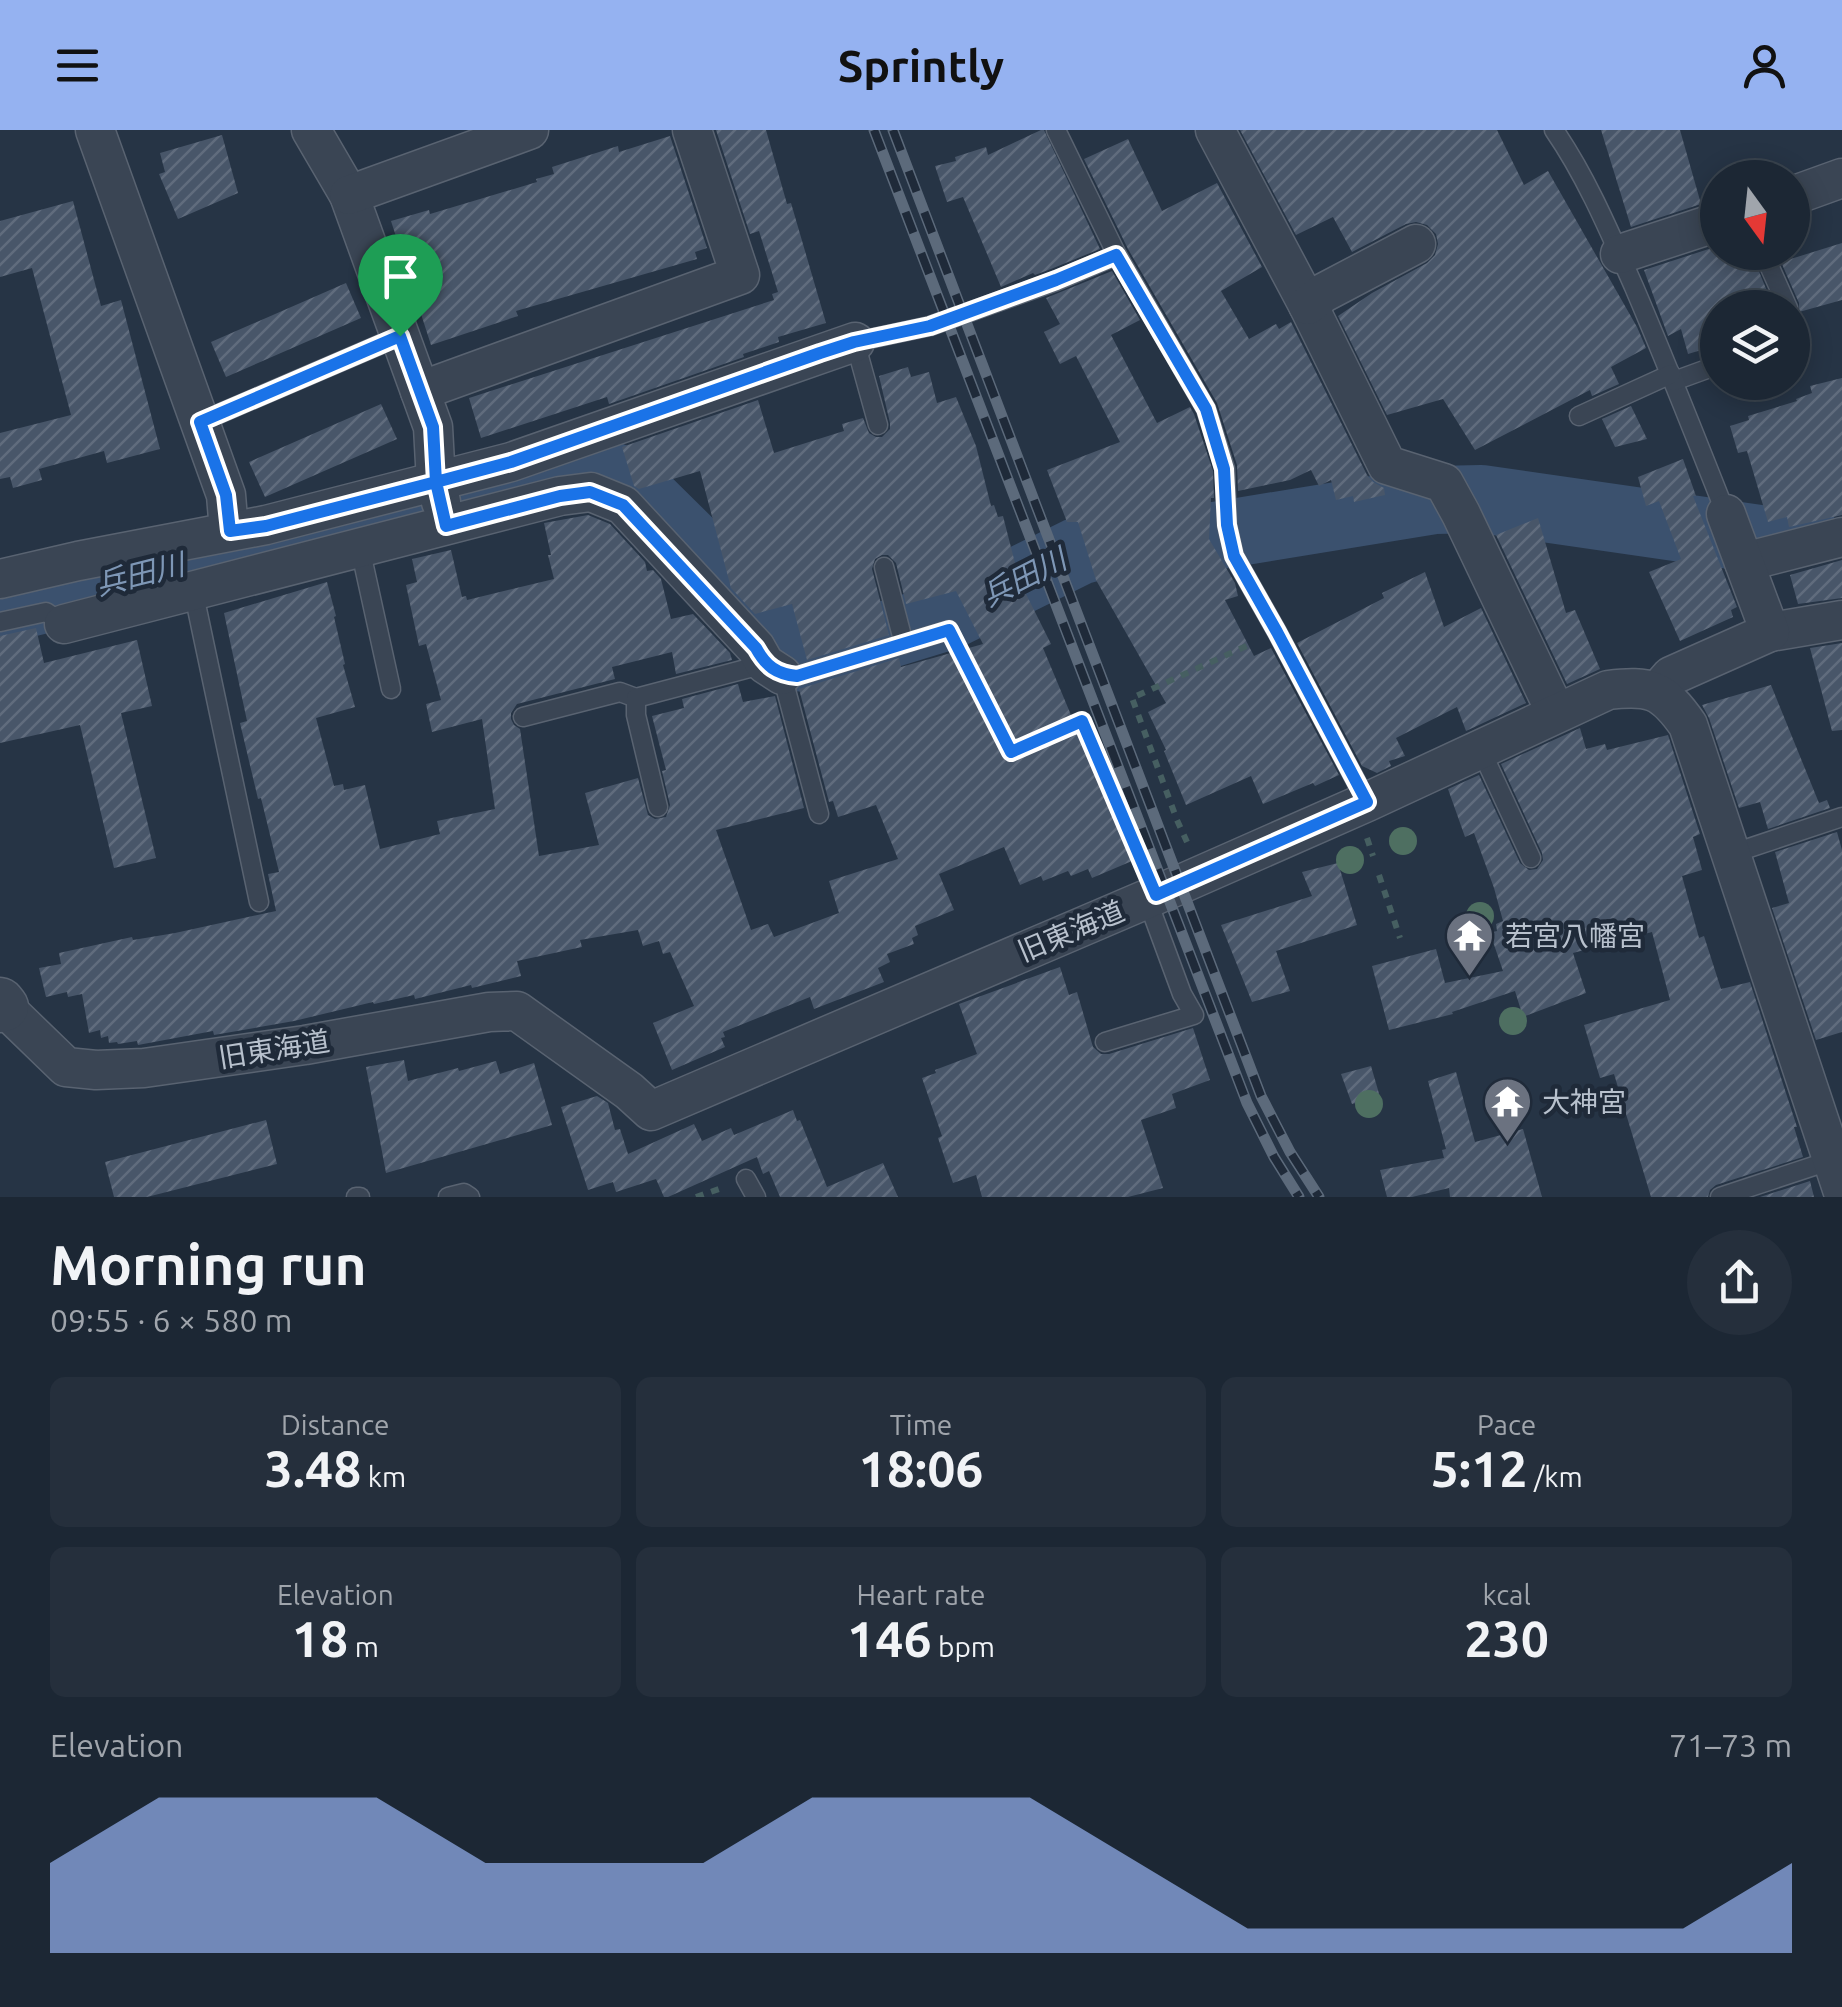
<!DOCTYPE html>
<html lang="en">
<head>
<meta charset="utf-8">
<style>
	:root { --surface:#1c2734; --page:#252f3c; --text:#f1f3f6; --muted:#a0a5ac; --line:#3a444f; --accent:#95b2f1 }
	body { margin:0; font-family:Ubuntu,"Noto Sans JP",sans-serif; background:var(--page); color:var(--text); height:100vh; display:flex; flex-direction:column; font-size:38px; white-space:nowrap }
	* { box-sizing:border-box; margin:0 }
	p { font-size:32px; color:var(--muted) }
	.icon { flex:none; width:55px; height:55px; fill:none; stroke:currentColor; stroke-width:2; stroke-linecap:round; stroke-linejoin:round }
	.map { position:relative; height:1067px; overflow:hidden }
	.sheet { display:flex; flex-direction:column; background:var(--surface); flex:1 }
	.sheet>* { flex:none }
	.needle { width:65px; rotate:165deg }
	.controls { position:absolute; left:1700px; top:30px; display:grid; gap:20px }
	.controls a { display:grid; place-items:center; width:110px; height:110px; border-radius:50%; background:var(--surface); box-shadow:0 5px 25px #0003,0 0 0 2px var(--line); font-size:50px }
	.pin { position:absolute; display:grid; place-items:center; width:85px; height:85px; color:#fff; margin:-102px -42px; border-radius:50% 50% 50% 0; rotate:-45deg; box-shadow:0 0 10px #0007 }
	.pin .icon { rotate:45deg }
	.round { display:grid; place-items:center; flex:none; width:105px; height:105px; border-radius:52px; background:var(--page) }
	.summary { display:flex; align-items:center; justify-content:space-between; height:170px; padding:0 50px }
	h1 { font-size:55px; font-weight:600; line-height:75px }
	.figures { display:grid; grid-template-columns:repeat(3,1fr); gap:15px; height:170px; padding:10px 50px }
	.figures div { display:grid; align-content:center; border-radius:15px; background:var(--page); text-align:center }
	.figures b { font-size:50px; font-weight:600 }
	.figures small { font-size:28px; font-weight:400 }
	.figures p { font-size:28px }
	.chart { height:280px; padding:20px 50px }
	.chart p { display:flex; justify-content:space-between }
	.chart svg { width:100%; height:180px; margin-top:10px; fill:var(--accent); opacity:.7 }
	header { display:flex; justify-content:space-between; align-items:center; height:130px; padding:0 50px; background:var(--accent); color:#111; font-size:45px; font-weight:600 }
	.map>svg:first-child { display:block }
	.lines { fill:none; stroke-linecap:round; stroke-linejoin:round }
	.river { stroke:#3b516e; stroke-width:68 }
	.building { fill:url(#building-hatch) }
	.service-casing { stroke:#596371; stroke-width:21 }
	.minor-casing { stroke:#596371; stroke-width:41 }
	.tertiary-casing { stroke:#596371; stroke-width:51 }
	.path { stroke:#465f61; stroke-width:6; stroke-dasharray:8 8; stroke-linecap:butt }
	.service { stroke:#3a4554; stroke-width:18 }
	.minor { stroke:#3a4554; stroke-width:38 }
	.tertiary { stroke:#3a4554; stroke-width:48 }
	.rail-casing { stroke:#5c6a7b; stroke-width:11 }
	.rail { stroke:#1f2a39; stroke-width:8; stroke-dasharray:22; stroke-linecap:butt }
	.tree { fill:#4e6f61 }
	.route-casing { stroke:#fff; stroke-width:20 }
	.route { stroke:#1a73e8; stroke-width:12 }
	.labels { text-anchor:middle; stroke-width:9; stroke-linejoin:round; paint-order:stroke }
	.street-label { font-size:28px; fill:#b8c1cd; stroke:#1f2a39 }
	.poi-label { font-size:28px; fill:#b8c1cd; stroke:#1f2a39; text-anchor:start }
	.water-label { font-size:30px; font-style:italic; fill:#7e97b6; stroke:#1f2a39 }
</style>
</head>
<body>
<header><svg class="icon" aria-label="menu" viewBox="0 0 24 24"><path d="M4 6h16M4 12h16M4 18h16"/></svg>Sprintly<svg class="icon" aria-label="person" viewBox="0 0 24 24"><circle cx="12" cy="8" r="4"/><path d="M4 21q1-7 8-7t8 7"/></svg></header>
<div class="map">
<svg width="1842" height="1067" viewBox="0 0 1842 1067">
	<defs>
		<pattern id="building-hatch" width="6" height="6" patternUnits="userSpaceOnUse" patternTransform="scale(2.5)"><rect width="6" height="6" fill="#485669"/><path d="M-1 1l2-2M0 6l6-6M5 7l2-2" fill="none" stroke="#606c7d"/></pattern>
	</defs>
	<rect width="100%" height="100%" fill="#263445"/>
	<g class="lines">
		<polyline class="river" points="0,480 584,336 614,347 641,365 714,437 793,527 811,528 948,486 1079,421 1133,406 1208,407 1435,370 1481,369 1766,410 1803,401"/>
	</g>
	<g class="building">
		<polygon points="716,0 766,0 787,74 791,73 826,193 778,207 779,212 743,224 744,227 609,274 607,267 481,308 469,268 774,170 772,164 778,162 759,101 750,104"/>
		<polygon points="1041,0 1044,0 1100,119 1051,139 1035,145 1033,143 1001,157 963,67 947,72 935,36 956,31 955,27 986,17 988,25"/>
		<polygon points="1240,0 1497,0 1524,55 1548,41 1637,197 1646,218 1611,237 1619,254 1592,266 1590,260 1475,320 1443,269 1387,285 1338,186 1372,163 1427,133 1435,125 1438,114 1436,104 1427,95 1416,92 1406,94 1352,122 1333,87 1296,105"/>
		<polygon points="1601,0 1680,0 1701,74 1631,97"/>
		<polygon points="222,5 238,63 178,89 159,44 165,42 160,23"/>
		<polygon points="670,6 707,118 695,122 697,129 516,181 518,186 431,215 391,91 429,80 430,84 537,52 536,49 554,44 552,37 618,16 619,22"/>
		<polygon points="1128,9 1162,81 1217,53 1262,137 1221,161 1249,209 1276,194 1279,199 1291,192 1367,345 1373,352 1384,358 1385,365 1354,372 1353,366 1336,370 1331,350 1319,356 1311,340 1290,350 1238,361 1237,335 1217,273 1128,119 1084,29"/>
		<polygon points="73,71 101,176 121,170 160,319 107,333 104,321 39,339 42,350 13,358 10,347 0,349 0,303 71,285 32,138 0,147 0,91"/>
		<polygon points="1842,113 1842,170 1799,182 1799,173 1781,132"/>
		<polygon points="1718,116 1718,122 1751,122 1774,178 1718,178 1718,215 1688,224 1681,199 1668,206 1644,140"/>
		<polygon points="1112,141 1140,190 1111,205 1157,293 1190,277 1194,284 1213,341 1214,368 1211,368 1209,409 1235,453 1238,466 1225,470 1254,526 1271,518 1339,645 1315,656 1313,653 1263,674 1251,646 1186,675 1164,621 1166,620 1148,582 1166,573 1096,450 1078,392 1067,392 1047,340 1120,312 1076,226 1060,234 1044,202 1060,194 1046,168"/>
		<polygon points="346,153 361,188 226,247 211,212"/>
		<polygon points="908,237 911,247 929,242 937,273 956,267 976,316 991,376 994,375 998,387 1003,386 1016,437 1013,438 1051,514 1043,518 1132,731 1092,748 1088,739 1071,746 1068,741 1043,751 1041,746 1020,755 1004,717 939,744 954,780 915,796 918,805 912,808 914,814 887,824 890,832 878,838 884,852 814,879 810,867 723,902 725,907 721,908 725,917 672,940 653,893 694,876 670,822 663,824 659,811 643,816 638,800 580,810 582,817 517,831 521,846 472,858 471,855 415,869 414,865 374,874 373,872 294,891 214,905 213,901 138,915 137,911 118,914 117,912 109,913 108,906 101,908 100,900 89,903 82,864 68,867 67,862 46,867 39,838 61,834 59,823 132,807 133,810 175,803 276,781 268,744 279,742 261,668 258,669 240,593 247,591 224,483 327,452 336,486 334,487 345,534 343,535 355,577 316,588 334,656 343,654 344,660 365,655 380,719 440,704 437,691 495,679 482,589 432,602 426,574 441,570 426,514 419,516 406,455 417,452 412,429 451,420 462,467 466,466 467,470 554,449 548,425 551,425 544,393 588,385 610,394 645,432 647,441 653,440 661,449 671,489 693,484 730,523 732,530 676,544 672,522 612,537 615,549 517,574 511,583 511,589 514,595 520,599 539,726 599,715 585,663 638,648 648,685 655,689 666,687 670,675 662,641 666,640 652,586 684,578 682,569 738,554 743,572 775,566 804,678 716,700 751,800 768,794 774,807 839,783 829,751 898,729 876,675 838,687 833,671 829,672 799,559 899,528 901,537 983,514 956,461 906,474 896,433 888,425 882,425 875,429 872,439 889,505 807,530 792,474 755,484 731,458 700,341 639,359 634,356 622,317 758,270 774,323 844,301 842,294 863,288 869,303 876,307 882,307 890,299 890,293 879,246"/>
		<polygon points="1842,248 1842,385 1789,397 1787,387 1768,392 1747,321 1738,323 1730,296 1749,290 1748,286 1797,271 1796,269 1812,263 1810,256"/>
		<polygon points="381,274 397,309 265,367 249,332"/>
		<polygon points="1631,276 1647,309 1615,317 1602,289"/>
		<polygon points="1683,329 1696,366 1693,366 1737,477 1731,480 1733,487 1680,511 1649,442 1681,429 1659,371 1646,376 1638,347"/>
		<polygon points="1538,388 1566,483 1575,480 1600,539 1567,554 1496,405"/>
		<polygon points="1842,430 1842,468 1798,474 1790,445"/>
		<polygon points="1425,442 1444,497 1481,478 1526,573 1466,601 1457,577 1396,608 1405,626 1389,631 1391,636 1377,643 1362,636 1297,513 1384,468 1382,463"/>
		<polygon points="36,498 44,533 137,510 152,576 121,583 156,728 114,738 80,595 0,613 0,506"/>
		<polygon points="1842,513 1842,600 1832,601 1810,518"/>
		<polygon points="1771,555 1819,673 1827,670 1830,678 1768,699 1760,672 1739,678 1709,588 1702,575"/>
		<polygon points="1580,598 1586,619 1605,614 1607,620 1668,605 1700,704 1693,707 1702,740 1682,746 1699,808 1704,806 1721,859 1750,852 1797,997 1794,997 1803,1027 1716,1055 1710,1060 1708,1067 1651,1067 1614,944 1600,948 1584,895 1670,870 1652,802 1573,823 1586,863 1523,887 1515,861 1452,882 1453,884 1389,900 1372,836 1436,819 1445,853 1503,841 1490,803 1497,801 1496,794 1503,791 1494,758 1474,703 1465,707 1448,659 1479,645 1520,733 1529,740 1537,739 1543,730 1542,723 1501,634"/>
		<polygon points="1837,702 1842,720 1842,902 1816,910 1772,778 1789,773 1775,722"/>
		<polygon points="1338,733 1357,795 1276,821 1290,861 1252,872 1221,795 1312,766 1302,742"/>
		<polygon points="1060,837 1069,865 1077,862 1093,917 1101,924 1109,924 1193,898 1210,950 1172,964 1176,978 1141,990 1163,1058 1128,1067 982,1067 976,1045 953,1053 938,1008 942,1006 922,948 936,943 935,940 977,924 959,874"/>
		<polygon points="404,930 408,951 458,938 459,941 496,931 500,944 534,933 552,995 386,1043 366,937"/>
		<polygon points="1371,936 1380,967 1352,974 1341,944"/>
		<polygon points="1456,942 1475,1012 1523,999 1542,1067 1450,1067 1449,1058 1412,1067 1387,1067 1380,1040 1444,1028 1442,1020 1446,1019 1428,951"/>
		<polygon points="597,966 608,973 615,1000 620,999 628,1024 694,994 702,1011 731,998 734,1005 793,980 797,991 800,990 827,1057 883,1033 898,1067 780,1067 769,1041 763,1044 757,1027 668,1067 664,1067 656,1049 616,1062 613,1052 588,1060 561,977"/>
		<polygon points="266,990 277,1034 147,1067 114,1067 105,1032"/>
		<polygon points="1810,1051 1814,1067 1760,1067"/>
	</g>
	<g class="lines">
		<defs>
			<g id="service">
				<polyline points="1056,0 1117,125 1206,279 1225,339 1227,395 1234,426 1277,502 1367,672"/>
				<path d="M1554,0c33,48 56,103 80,157 32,75 62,151 92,227"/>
				<polyline points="1763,122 1788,178"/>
				<polyline points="1674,251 1718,235"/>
				<polyline points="1579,286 1671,244"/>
				<polyline points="200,292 400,206"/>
				<polyline points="878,295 855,212 930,196 1056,151 1117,125"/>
				<polyline points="360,418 391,559"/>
				<polyline points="884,437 904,514"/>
				<polyline points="193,460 259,772"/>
				<polyline points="0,492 46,482 64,494"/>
				<polyline points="523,587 620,562 636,568"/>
				<polyline points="1480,618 1531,728"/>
				<polyline points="658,677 636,585 636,568 765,534"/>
				<polyline points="819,684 782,545 797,546 949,500"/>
				<polyline points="1731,724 1842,687"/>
				<polyline points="1105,912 1194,885 1182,864 1147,769"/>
				<polyline points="746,1049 756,1067"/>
				<polyline points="356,1067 360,1067"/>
				<polyline points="448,1067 464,1063 470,1067"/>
				<polyline points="1720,1067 1832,1030"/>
			</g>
			<g id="minor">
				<polyline points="95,0 226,365 229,401"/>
				<polyline points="311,0 349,65 433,297 436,352 441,372"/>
				<polyline points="1215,0 1308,175 1387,335 1444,353 1461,384 1556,583"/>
				<polyline points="349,65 529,0"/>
				<polyline points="1792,66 1842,48"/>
				<polyline points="1620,124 1718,92"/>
				<polyline points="1308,175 1323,163 1416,114"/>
				<polyline points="420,261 740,145 692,0"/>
				<polyline points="1744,432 1842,407"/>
				<polyline points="0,449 78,431 266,395 511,332 855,212"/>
				<polyline points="64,494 560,366 591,362 623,375 756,518 765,534 782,545"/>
				<polyline points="1770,502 1842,490"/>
				<polyline points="1657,562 1671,546 1770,502 1726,384"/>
				<path d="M4,877l62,60 30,3 48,-2 161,-23 184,-33 28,-1 112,80 22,20 496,-212 220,-97 241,-112c42,-5 55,-1 80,35l154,464"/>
			</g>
			<polyline id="tertiary" points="0,872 4,877 0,878"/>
		</defs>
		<use href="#service" class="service-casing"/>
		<use href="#minor" class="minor-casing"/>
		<use href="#tertiary" class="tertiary-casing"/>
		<g class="path">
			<polyline points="961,523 1011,622 1082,591 1142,733"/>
			<polyline points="1367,708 1373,726"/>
			<polyline points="1187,712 1177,690 1132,568 1253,513"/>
			<polyline points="1379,745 1400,808"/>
			<polyline points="696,1067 722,1058"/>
		</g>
		<use href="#service" class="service"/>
		<use href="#minor" class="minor"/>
		<use href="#tertiary" class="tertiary"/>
		<defs>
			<g id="rail">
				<polyline points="874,0 1247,973 1274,1027 1299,1067"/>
				<polyline points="893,0 1261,966 1290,1022 1319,1067"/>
			</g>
		</defs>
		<use href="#rail" class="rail-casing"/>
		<use href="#rail" class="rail"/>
	</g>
	<g class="tree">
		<circle cx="1403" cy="711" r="14"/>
		<circle cx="1350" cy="730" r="14"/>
		<circle cx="1480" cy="786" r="14"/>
		<circle cx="1513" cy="891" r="14"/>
		<circle cx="1369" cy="974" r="14"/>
	</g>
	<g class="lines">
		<defs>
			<path id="route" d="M400,206l-200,86 26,73 4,36 36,-5 170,-44 10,44 114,-30 30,-4 33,13 133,143c10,18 20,26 41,28l152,-46 62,122 71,-31 74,174 211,-93 -90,-170 -43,-76 -7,-31 -3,-56 -18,-60 -90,-154 -60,25 -126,46 -76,16 -34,11 -309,109 -75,20 -3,-55 -33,-91"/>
		</defs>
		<use href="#route" class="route-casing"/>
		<use href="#route" class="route"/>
	</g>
	<defs>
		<symbol id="temple-pin" viewBox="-11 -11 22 30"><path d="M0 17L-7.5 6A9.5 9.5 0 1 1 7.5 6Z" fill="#6b7280" stroke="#1f2a39"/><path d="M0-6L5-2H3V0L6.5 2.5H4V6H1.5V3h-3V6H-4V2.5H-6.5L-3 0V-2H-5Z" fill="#fff"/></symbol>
	</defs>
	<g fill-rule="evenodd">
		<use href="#temple-pin" x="1442" y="778" width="55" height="75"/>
		<use href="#temple-pin" x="1480" y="944" width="55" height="75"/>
	</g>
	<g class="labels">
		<g class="street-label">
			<text transform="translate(1071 801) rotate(-23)" y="10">旧東海道</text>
			<text transform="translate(274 919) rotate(-9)" y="10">旧東海道</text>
		</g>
		<g class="poi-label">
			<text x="1505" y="816">若宮八幡宮</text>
			<text x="1542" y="982">大神宮</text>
		</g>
		<g class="water-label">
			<text transform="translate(140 445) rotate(-14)" y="10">兵田川</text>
			<text transform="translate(1024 448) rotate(-27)" y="10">兵田川</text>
		</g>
	</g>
</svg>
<div class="controls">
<a><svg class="needle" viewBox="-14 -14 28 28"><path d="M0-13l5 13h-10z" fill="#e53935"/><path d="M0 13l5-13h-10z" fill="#a0a5ac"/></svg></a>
<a><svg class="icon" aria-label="layers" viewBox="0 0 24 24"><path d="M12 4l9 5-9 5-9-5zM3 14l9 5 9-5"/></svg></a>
</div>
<div class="pin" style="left:400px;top:206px;background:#1e9e55"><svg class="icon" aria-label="arrive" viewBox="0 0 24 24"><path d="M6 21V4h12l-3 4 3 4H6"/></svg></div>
</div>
<section class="sheet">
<div class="summary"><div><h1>Morning run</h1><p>09:55 · 6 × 580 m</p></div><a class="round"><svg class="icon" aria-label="share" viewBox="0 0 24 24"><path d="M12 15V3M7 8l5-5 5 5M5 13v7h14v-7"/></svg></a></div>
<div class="figures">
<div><p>Distance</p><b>3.48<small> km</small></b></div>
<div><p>Time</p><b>18:06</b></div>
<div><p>Pace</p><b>5:12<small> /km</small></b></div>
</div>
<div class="figures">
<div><p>Elevation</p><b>18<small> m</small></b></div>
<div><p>Heart rate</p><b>146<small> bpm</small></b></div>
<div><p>kcal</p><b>230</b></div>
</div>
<div class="chart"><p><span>Elevation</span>71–73 m</p>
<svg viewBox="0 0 160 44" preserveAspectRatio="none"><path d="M0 44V22L10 6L20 6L30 6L40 22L50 22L60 22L70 6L80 6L90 6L100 22L110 38L120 38L130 38L140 38L150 38L160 22V44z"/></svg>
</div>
</section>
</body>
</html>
